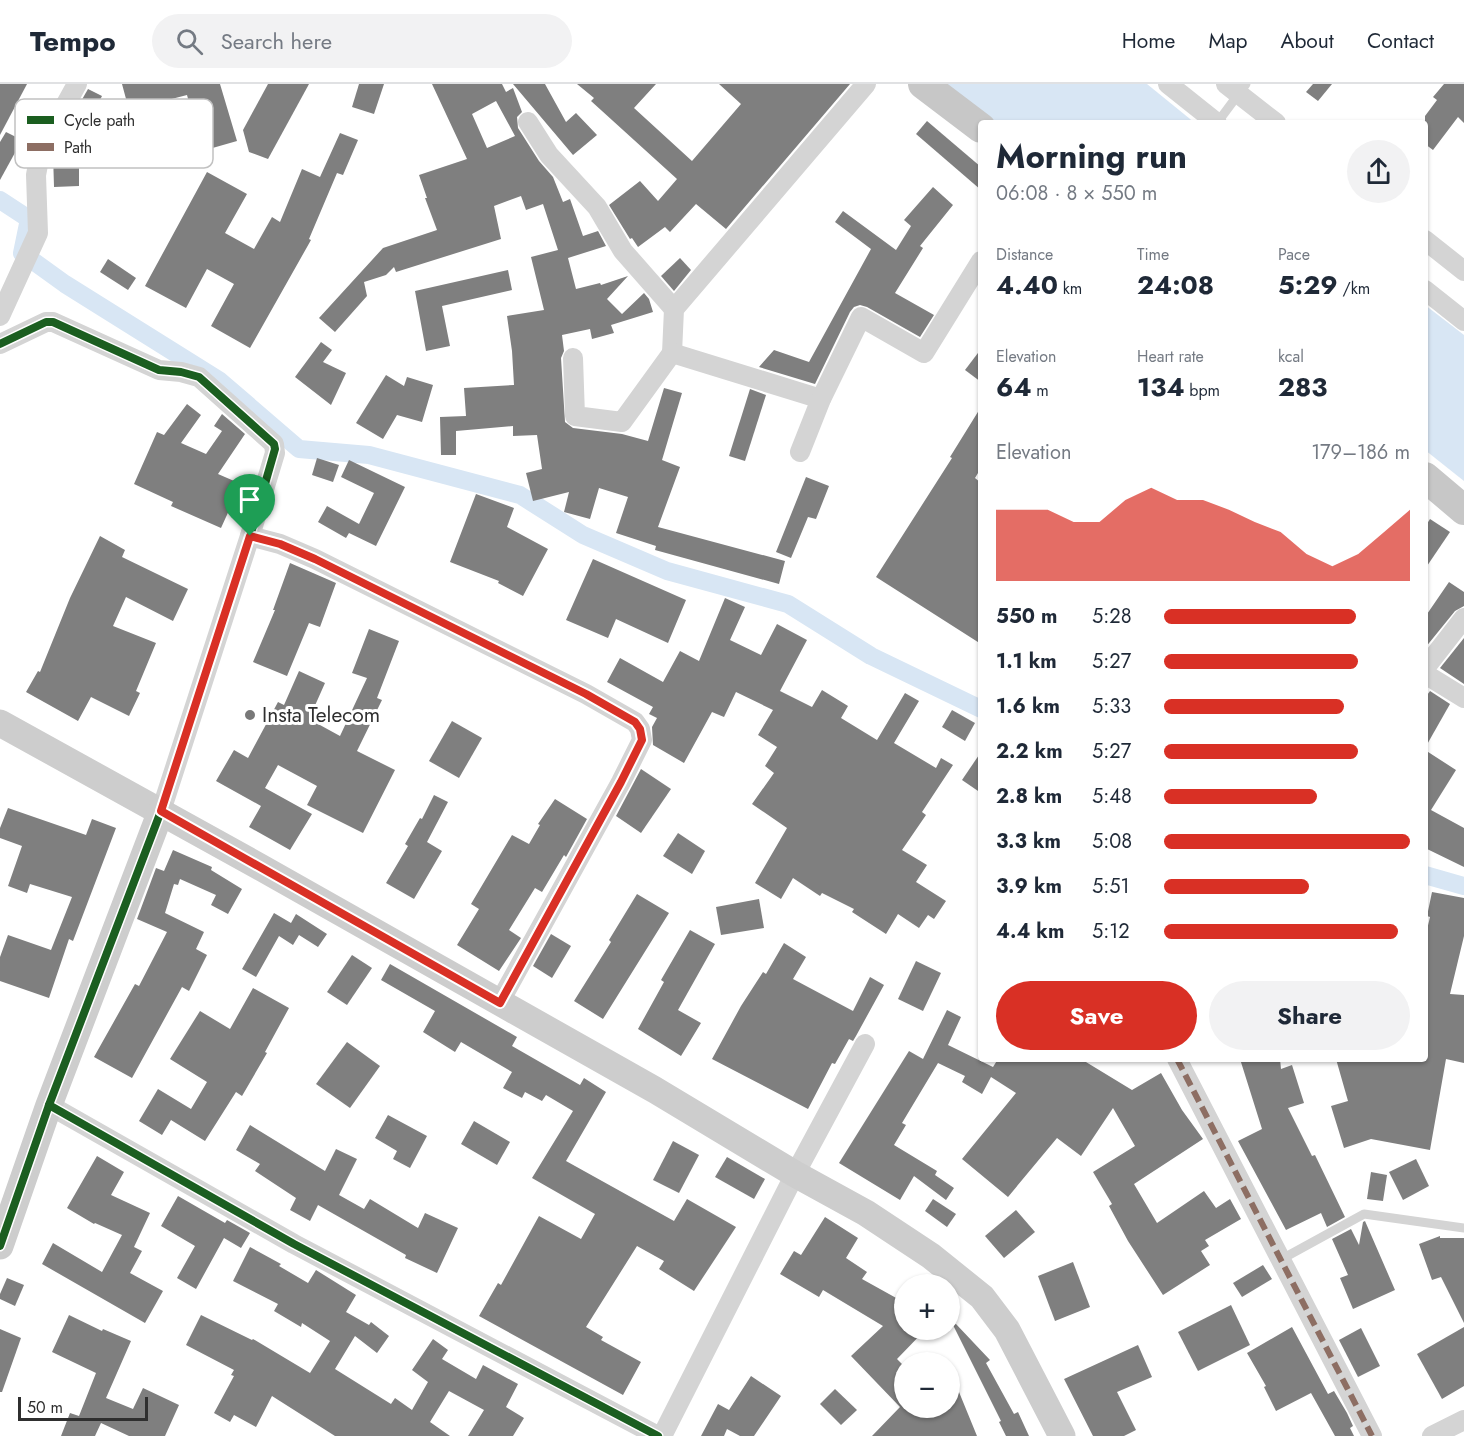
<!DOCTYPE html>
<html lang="en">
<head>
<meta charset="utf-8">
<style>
	:root { --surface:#fff; --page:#f2f2f3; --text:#1f2937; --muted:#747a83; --line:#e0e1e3; --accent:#d93025 }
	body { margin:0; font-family:Jost,sans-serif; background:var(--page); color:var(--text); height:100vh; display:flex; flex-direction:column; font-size:22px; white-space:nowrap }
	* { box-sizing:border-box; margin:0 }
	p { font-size:20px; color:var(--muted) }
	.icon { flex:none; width:33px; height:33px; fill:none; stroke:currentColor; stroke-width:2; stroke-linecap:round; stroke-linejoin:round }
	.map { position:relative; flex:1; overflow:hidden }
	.drawer { position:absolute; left:978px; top:36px; width:450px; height:942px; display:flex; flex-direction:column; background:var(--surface); border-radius:6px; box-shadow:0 2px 4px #0004 }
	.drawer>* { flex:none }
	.fabs { position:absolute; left:894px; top:1190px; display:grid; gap:12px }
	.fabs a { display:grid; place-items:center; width:66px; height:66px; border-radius:50%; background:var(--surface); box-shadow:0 2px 4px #0004; font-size:30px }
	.scale { position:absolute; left:18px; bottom:15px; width:130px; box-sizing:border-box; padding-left:6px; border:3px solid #2f2f2f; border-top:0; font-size:16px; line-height:21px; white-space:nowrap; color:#2f2f2f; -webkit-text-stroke:4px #fff; paint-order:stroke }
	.pin { position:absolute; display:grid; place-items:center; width:51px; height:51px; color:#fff; margin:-62px -26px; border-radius:50% 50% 50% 0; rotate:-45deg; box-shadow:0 0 6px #0007 }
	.pin .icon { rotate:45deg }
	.round { display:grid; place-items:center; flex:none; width:63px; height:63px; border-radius:32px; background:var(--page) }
	.headline { display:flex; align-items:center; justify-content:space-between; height:102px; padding:0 18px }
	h1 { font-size:33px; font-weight:700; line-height:45px }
	.figures { display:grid; grid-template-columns:repeat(3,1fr); gap:9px; height:102px; padding:6px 18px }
	.figures div { display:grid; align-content:center }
	.figures b { font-size:26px; font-weight:700 }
	.figures small { font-size:16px; font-weight:400 }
	.figures p { font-size:16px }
	.chart { height:168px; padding:12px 18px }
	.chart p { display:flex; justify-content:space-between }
	.chart svg { width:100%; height:108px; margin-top:6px; fill:var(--accent); opacity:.7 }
	.cta { display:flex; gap:12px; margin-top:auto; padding:12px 18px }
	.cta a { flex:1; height:69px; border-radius:36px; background:var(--accent); color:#fff; font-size:24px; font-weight:700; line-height:69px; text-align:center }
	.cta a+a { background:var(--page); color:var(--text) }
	ul { padding:0 18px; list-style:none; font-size:20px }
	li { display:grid; grid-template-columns:96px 72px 1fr; align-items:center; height:45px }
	li i { height:15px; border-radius:8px; background:var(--accent) }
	header { display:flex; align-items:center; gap:36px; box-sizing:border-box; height:84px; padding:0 30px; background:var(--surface); border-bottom:2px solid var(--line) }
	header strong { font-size:28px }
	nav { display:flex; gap:33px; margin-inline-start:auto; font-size:21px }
	.search { width:420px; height:54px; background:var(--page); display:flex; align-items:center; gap:15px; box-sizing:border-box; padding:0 21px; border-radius:33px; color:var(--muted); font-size:22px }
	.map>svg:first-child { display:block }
	.water { fill:#d8e6f4 }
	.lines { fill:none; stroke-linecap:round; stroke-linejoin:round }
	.canal { stroke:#d8e6f4; stroke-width:18 }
	.building { fill:#7f7f7f; fill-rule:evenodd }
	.lane { stroke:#d4d4d4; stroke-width:9 }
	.street { stroke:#d4d4d4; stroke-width:20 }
	.secondary { stroke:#cdcdcd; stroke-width:27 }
	.primary { stroke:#c7c7c7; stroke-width:30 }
	.quiet { stroke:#8d6e63; stroke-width:6; stroke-dasharray:12 6; stroke-linecap:butt }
	.cycleway-casing { stroke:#fff; stroke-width:11 }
	.cycleway { stroke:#1b5e20; stroke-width:8 }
	.route-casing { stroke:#fff; stroke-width:12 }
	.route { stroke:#d93025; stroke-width:8 }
	.poi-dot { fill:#787878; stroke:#fff; stroke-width:2 }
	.labels { text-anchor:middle; stroke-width:6; stroke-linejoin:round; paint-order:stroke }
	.poi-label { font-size:21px; fill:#2f2f2f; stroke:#fff; text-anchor:start }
	.key { fill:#fff; stroke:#c1c1c1; stroke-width:1.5 }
	.key-label { font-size:16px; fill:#2f2f2f }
</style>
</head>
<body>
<header>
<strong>Tempo</strong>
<div class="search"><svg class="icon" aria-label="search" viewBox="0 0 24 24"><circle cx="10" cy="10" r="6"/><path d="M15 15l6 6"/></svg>Search here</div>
<nav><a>Home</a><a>Map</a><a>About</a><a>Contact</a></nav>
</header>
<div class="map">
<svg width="1464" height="1352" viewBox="0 0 1464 1352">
	<rect width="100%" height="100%" fill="#fff"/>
	<g class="water">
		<polygon points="947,0 1147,0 1195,39 995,39"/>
		<polygon points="1425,221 1464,251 1464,397 1425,366"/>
	</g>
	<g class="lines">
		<g class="canal">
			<polyline points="0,116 29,135 22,169 65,200 220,297 299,365 369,371 520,411 583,451 667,487 788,520 871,572 981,625"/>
			<polyline points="1425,791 1464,802"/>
		</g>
	</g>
	<g class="building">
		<polygon points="0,0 27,0 0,51"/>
		<polygon points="122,0 220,0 237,57 202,67 187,11 129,26"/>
		<polygon points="268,0 309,0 268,75 249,68 243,46"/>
		<polygon points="359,0 384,0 374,30 352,23"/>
		<path d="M432,0h70l4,8 7,-4 9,24 -5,5 1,11 21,33 14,16 10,25 7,-3 13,37 15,-5 8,15 -38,12 8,31 24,-6 1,2 27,-9 -21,23 15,15 22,-21 5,6 4,13 -42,13 3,8 -22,6 -2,-10 -28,6 2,16 -3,7 4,64 8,6 49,6 26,7 16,-53 18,5 -20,67 18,7 -22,60 127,34 -6,23 -124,-34 1,-4 -40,-13 12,-36 -29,-9 -9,31 -26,-7 5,-20 -36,9 -7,-28 16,-4 -5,-34 -24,1v-10l-57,5v24h-15l-1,-38 26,-1 -2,-28 50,-3 -2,-34 -5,-35 37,-6 -13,-53 27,-7 -15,-46 -17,6 -5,-14 -27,10 7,33 -105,33 -2,-5 -8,8 -22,7 3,14 -32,36 -16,-14 64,-70 54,-18 -12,-32h2l-8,-23 48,-16zM496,17l19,35 -28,12 -15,-34z"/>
		<polygon points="513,0 545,0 566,38 576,29 597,51 573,71"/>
		<polygon points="577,0 656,0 634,24 692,77 741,20 719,0 850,0 726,145 696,120 670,148 665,143 638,163 632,154 630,155 609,121 640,97 658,117 677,95 591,17 594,14"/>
		<polygon points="1313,0 1332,0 1318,17 1306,8"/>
		<polygon points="1444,0 1464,0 1464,39 1458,33 1433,66 1425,60 1425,32 1437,16 1433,13"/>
		<polygon points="88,5 102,12 83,48 68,40"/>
		<polygon points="927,37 981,83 981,106 916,50"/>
		<polygon points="6,48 22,56 0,96 0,58"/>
		<polygon points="340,49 358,56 343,91 337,89 309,155 311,156 250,264 211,242 234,200 207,185 186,224 145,202 207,88 247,110 225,149 254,165 272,133 280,138 302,85 320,93"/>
		<polygon points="53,69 79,69 79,102 54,103"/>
		<polygon points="933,103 953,121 920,162 923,164 895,209 934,231 920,253 867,223 860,221 854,223 850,228 815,300 759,283 774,266 809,278 871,165 835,138 843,127 896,166 911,142 904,136"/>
		<polygon points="680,174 691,186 674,207 661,192"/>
		<polygon points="108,175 136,194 128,206 100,188"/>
		<polygon points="508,186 512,206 442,222 450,262 426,267 415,207"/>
		<polygon points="321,258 332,266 323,278 346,289 331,321 295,293"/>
		<polygon points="981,265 981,298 965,286"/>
		<polygon points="386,291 404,302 407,293 433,301 422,338 397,331 383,355 356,339"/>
		<polygon points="750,305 766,311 745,377 729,372"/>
		<polygon points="187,320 201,331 181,359 206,370 222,347 214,342 222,330 245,350 218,390 241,400 221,444 171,422 173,418 134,400 157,348 164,351"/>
		<polygon points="981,323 981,384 975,394 981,399 981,560 876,493 952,374 950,373"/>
		<polygon points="317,374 339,381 333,398 312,391"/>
		<polygon points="349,376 405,403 376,462 349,449 346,454 318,438 327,422 359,440 374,409 341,393"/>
		<polygon points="806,393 829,402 816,435 808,433 791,474 776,468"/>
		<polygon points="476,410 514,424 507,443 548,465 523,512 498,499 499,497 450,478"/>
		<polygon points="1430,435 1450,448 1425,485 1425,443"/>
		<polygon points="100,452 125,466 122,473 188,505 173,537 126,513 113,542 156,559 136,607 140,609 129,632 91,613 78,637 26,608 38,587 40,588 70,514"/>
		<polygon points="593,475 686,516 668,559 616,535 608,554 566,536"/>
		<polygon points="290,479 336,499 320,543 309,539 287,592 253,578 275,526 273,526"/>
		<polygon points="1449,498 1464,508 1464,522 1455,527 1425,564 1425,533"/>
		<polygon points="725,514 745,523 730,556 761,571 777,540 807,556 780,607 812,623 822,606 848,622 841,634 877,656 905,609 919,617 894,659 936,684 941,674 953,681 922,728 926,731 902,766 927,781 916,798 946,817 934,835 928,831 919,844 898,830 886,850 852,828 854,825 822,809 820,812 793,794 781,815 755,799 787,744 752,720 774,689 765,682 777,663 758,651 773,626 736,608 724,633 712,628 684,679 653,661 652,643 657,634 649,630 653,623 607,598 620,574 663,598 680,567 699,577"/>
		<polygon points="369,545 399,557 377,614 382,616 357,667 395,686 363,749 307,721 317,702 278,681 265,704 312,730 290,766 249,743 261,722 216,697 234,666 248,674 278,618 284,621 299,587 325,599 309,635 340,652 367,594 352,589"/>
		<polygon points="1464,554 1464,600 1440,584"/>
		<polygon points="1430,607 1450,620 1425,664 1425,614"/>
		<polygon points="952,626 975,639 965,657 942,643"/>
		<polygon points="452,637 482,654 459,694 429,677"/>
		<polygon points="1425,666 1456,686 1431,726 1464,744 1464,783 1425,764"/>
		<polygon points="981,668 981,709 962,696"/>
		<polygon points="641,685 671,705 641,749 616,732"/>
		<polygon points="434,711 448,718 427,758 442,767 414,815 386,799 408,762 405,760 420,734 422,735"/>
		<polygon points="555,715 587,735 566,773 564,771 542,808 535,804 509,846 521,854 499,887 457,861 479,825 471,820 512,751 529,760 540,741 538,740"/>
		<polygon points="8,724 86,751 92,735 116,744 73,857 69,855 49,914 0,897 0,873 8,851 51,866 72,813 30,800 27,809 8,802 22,762 0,754 0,744"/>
		<polygon points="678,749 705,767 692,790 663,772"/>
		<polygon points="173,766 212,783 211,786 242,805 228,830 211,821 216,811 180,795 178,801 174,800 165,829 204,848 196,865 207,871 189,907 182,903 132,994 94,973 135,900 139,902 167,848 137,835 156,784 164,787"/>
		<polygon points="1432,808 1464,814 1464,852 1450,910 1464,911 1464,979 1446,975 1430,1066 1371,1055 1344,1064 1331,1022 1348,1017 1336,975 1425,975 1425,854 1430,833 1427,832"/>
		<polygon points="637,810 669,829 603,935 574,917 611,858 609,856"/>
		<polygon points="759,815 764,844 721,851 716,823"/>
		<polygon points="274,829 291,839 296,830 327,850 318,863 299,851 293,861 279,852 256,893 242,885"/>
		<polygon points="690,846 715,860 678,926 701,939 681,972 638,945 664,898 661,896"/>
		<polygon points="551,850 571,862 552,894 533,882"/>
		<polygon points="784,859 806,873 793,895 853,927 870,893 884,901 856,952 853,957 849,955 835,980 832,979 808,1025 712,975 741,922 763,888 766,890"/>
		<polygon points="352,871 372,884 347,921 327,908"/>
		<polygon points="916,877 941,889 923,927 898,915"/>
		<polygon points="390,880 517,953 512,962 580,1001 584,994 606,1008 566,1077 674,1137 687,1115 736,1143 694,1207 659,1185 664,1177 637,1162 586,1243 603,1253 601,1256 641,1278 623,1311 479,1232 498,1199 501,1201 539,1132 581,1155 595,1130 532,1094 573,1027 546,1011 542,1017 525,1008 522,1014 503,1004 512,988 461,958 455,968 423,948 435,927 381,896"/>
		<polygon points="253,904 289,924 265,968 267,969 242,1012 236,1008 205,1057 171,1036 162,1051 139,1037 158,1005 191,1025 207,998 170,975 200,927 230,945"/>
		<polygon points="947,926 961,933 948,961 993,983 998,975 1081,975 1132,1006 1161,989 1182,1026 1203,1055 1134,1100 1157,1139 1204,1107 1216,1124 1230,1115 1241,1135 1205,1156 1209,1162 1201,1167 1210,1181 1163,1211 1128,1157 1109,1122 1112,1120 1093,1088 1135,1062 1113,1024 1081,1072 1057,1054 1008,1113 962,1075 1016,1009 991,993 982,1010 962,998 965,992 938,979 902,1039 906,1041 894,1061 937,1087 935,1091 954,1104 946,1116 914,1092 900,1116 839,1079 909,967 923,975"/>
		<polygon points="347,958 380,982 350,1024 316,1000"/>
		<polygon points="1240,975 1280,975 1281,985 1292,981 1304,1019 1288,1024 1312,1072 1315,1071 1345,1133 1327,1143 1321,1129 1286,1146 1238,1057 1262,1045"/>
		<polygon points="388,1031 427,1052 410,1084 393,1075 397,1067 375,1054"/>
		<polygon points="474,1037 510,1058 497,1081 461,1060"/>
		<polygon points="250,1041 325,1087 336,1065 357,1075 339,1111 364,1125 370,1115 418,1144 425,1129 458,1144 437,1189 405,1174 406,1171 318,1121 310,1137 290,1126 296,1114 255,1087 260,1080 236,1066"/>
		<polygon points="673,1057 699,1071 679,1109 653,1096"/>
		<polygon points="97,1072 124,1088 111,1111 150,1129 134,1163 142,1167 130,1189 163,1207 145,1239 42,1180 53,1159 102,1188 122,1151 95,1139 94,1140 67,1124"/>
		<polygon points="727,1073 765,1095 754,1115 715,1093"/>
		<polygon points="1416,1075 1429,1102 1403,1116 1389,1088"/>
		<polygon points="1371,1088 1387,1091 1383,1117 1367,1115"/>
		<polygon points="178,1112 225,1139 227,1136 250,1149 241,1164 224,1154 196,1205 177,1194 195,1162 161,1142"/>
		<polygon points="933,1115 956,1130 947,1143 925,1127"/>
		<polygon points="1016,1126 1035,1148 1004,1174 985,1152"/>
		<polygon points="825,1133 858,1154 846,1174 867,1188 862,1195 898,1215 894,1221 904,1231 904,1245 926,1245 897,1275 904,1282 904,1323 950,1323 950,1286 977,1352 872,1352 900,1323 851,1272 883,1242 823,1206 819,1213 780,1190 794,1167 801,1171"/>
		<polygon points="1365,1137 1395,1206 1353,1225 1340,1194 1348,1191 1332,1155 1351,1145 1359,1161 1363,1138"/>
		<polygon points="1440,1152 1440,1154 1464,1154 1464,1239 1441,1193 1432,1196 1419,1160"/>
		<polygon points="250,1163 281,1180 279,1182 308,1199 316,1186 356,1211 346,1228 369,1241 371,1238 389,1252 377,1269 355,1252 335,1285 391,1320 395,1314 412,1326 428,1298 412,1286 433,1255 448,1266 442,1275 476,1295 483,1281 518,1300 506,1323 524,1334 513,1352 468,1352 484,1326 449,1307 430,1338 450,1352 335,1352 272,1312 256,1343 234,1331 230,1338 214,1329 234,1292 231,1291 234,1286 186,1261 201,1231 252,1256 253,1255 310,1289 330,1257 302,1239 301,1243 274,1227 278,1220 233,1197"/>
		<polygon points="1073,1178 1090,1223 1055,1237 1038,1192"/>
		<polygon points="1263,1181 1272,1195 1242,1213 1233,1199"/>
		<polygon points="7,1194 24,1201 15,1222 0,1215 0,1210"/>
		<polygon points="1231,1221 1250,1261 1198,1287 1178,1248"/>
		<polygon points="69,1231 102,1247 103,1245 131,1257 106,1314 133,1325 143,1304 179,1321 165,1352 129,1352 101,1339 95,1352 61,1352 70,1329 79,1332 96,1289 52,1268"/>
		<polygon points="956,1240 990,1276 986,1279 1014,1330 1018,1328 1029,1352 1006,1352 999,1338 1001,1337 953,1241"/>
		<polygon points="1292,1243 1328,1310 1334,1307 1347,1329 1353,1342 1350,1344 1354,1352 1335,1352 1311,1309 1276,1327 1264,1303 1266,1302 1247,1269"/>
		<polygon points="1464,1243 1464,1302 1442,1315 1417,1270"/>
		<polygon points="1361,1244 1380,1282 1358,1293 1339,1256"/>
		<polygon points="0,1245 21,1254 2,1308 0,1308"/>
		<polygon points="1138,1261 1152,1293 1117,1308 1136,1346 1124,1352 1093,1352 1064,1295"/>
		<polygon points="751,1292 781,1312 754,1352 740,1352 727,1345 724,1352 701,1352 718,1320 729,1326"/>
		<polygon points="835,1305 857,1326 841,1341 820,1320"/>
	</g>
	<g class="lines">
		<g class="lane">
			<polyline points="1217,39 1246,0"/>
			<polyline points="1280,1176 1364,1130 1464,1144"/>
		</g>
		<g class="street">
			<polyline points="1168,0 1217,39"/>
			<polyline points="1226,0 1276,39"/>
			<polyline points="528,38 549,71 597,123 623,167 674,225"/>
			<polyline points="1425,156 1464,187"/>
			<polyline points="1425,206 1464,237"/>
			<polyline points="0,232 38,149 36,91 41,65 77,0"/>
			<polyline points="0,260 46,238 53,238 159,286 181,288 199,293 274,360 275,369 250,452 161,727"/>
			<polyline points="672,269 674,225 866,0"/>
			<polyline points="573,274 575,332 622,338 672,269 821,315"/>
			<polyline points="800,368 821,315 861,233 924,269 981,177"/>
			<polyline points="250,452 280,460 315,475 586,610 635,638 640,645 642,656 621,698 499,919"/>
			<polyline points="1425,584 1464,534"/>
			<polyline points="1425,590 1464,614"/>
			<polyline points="1177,975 1372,1352"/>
			<polyline points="49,1021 294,1160 658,1352"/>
			<polyline points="662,1352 795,1090 865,960"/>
			<polyline points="1432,1352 1464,1336"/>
		</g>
		<g class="secondary">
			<polyline points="0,639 260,783 655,1006 795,1090 866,1129 931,1172 982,1213 1007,1246 1062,1352"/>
			<polyline points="0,1162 49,1021 161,727"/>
		</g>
		<g class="primary">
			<polyline points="923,0 981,44"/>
			<polyline points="1425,393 1464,426"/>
		</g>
		<polyline class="quiet" points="1177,975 1372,1352"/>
		<defs>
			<g id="cycleway">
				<polyline points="0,260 46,238 53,238 159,286 181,288 199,293 274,360 275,365 250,452 161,727 49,1021 0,1162"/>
				<polyline points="250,452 280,460 315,475 586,610 635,638 640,645 642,656 621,698 499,919"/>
				<polyline points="49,1021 294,1160 658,1352"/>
			</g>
		</defs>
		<use href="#cycleway" class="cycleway-casing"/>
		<use href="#cycleway" class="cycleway"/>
	</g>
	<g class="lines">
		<defs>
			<polygon id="route" points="250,452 280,460 315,475 586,610 635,638 640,645 642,656 621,698 500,919 161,727"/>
		</defs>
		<use href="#route" class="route-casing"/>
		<use href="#route" class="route"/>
	</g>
	<circle class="poi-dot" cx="250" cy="631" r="6"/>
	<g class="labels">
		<g class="poi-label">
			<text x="262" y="638">Insta Telecom</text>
		</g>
	</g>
	<rect x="15" y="15" width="198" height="69" rx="9" class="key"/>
	<rect x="27" y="32" width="27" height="8" fill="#1b5e20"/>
	<rect x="27" y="59" width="27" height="8" fill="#8d6e63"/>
	<g class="key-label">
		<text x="64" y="42">Cycle path</text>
		<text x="64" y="69">Path</text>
	</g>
</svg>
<div class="fabs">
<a>+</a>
<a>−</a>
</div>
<div class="scale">50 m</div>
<div class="pin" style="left:250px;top:452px;background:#1e9e55"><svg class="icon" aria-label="arrive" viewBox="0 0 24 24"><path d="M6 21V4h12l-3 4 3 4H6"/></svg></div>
<section class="drawer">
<div class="headline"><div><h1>Morning run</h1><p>06:08 · 8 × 550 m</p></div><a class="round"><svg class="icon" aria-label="share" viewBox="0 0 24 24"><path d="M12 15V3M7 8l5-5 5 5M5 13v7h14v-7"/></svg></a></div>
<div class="figures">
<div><p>Distance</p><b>4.40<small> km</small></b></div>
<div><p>Time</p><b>24:08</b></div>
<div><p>Pace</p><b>5:29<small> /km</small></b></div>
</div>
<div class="figures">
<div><p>Elevation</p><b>64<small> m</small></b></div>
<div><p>Heart rate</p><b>134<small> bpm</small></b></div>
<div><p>kcal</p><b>283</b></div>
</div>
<div class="chart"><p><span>Elevation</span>179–186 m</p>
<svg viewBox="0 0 160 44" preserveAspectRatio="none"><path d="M0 44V15L10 15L20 15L30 20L40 20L50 11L60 6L70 11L80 11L90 15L100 20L110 24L120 33L130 38L140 33L150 24L160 15V44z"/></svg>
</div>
<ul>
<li><b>550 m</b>5:28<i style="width:78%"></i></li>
<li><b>1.1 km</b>5:27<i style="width:79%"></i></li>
<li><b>1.6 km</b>5:33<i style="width:73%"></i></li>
<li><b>2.2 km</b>5:27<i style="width:79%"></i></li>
<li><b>2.8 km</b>5:48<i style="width:62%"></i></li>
<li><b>3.3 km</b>5:08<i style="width:100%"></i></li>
<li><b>3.9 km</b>5:51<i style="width:59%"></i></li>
<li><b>4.4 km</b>5:12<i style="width:95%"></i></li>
</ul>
<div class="cta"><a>Save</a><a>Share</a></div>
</section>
</div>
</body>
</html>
